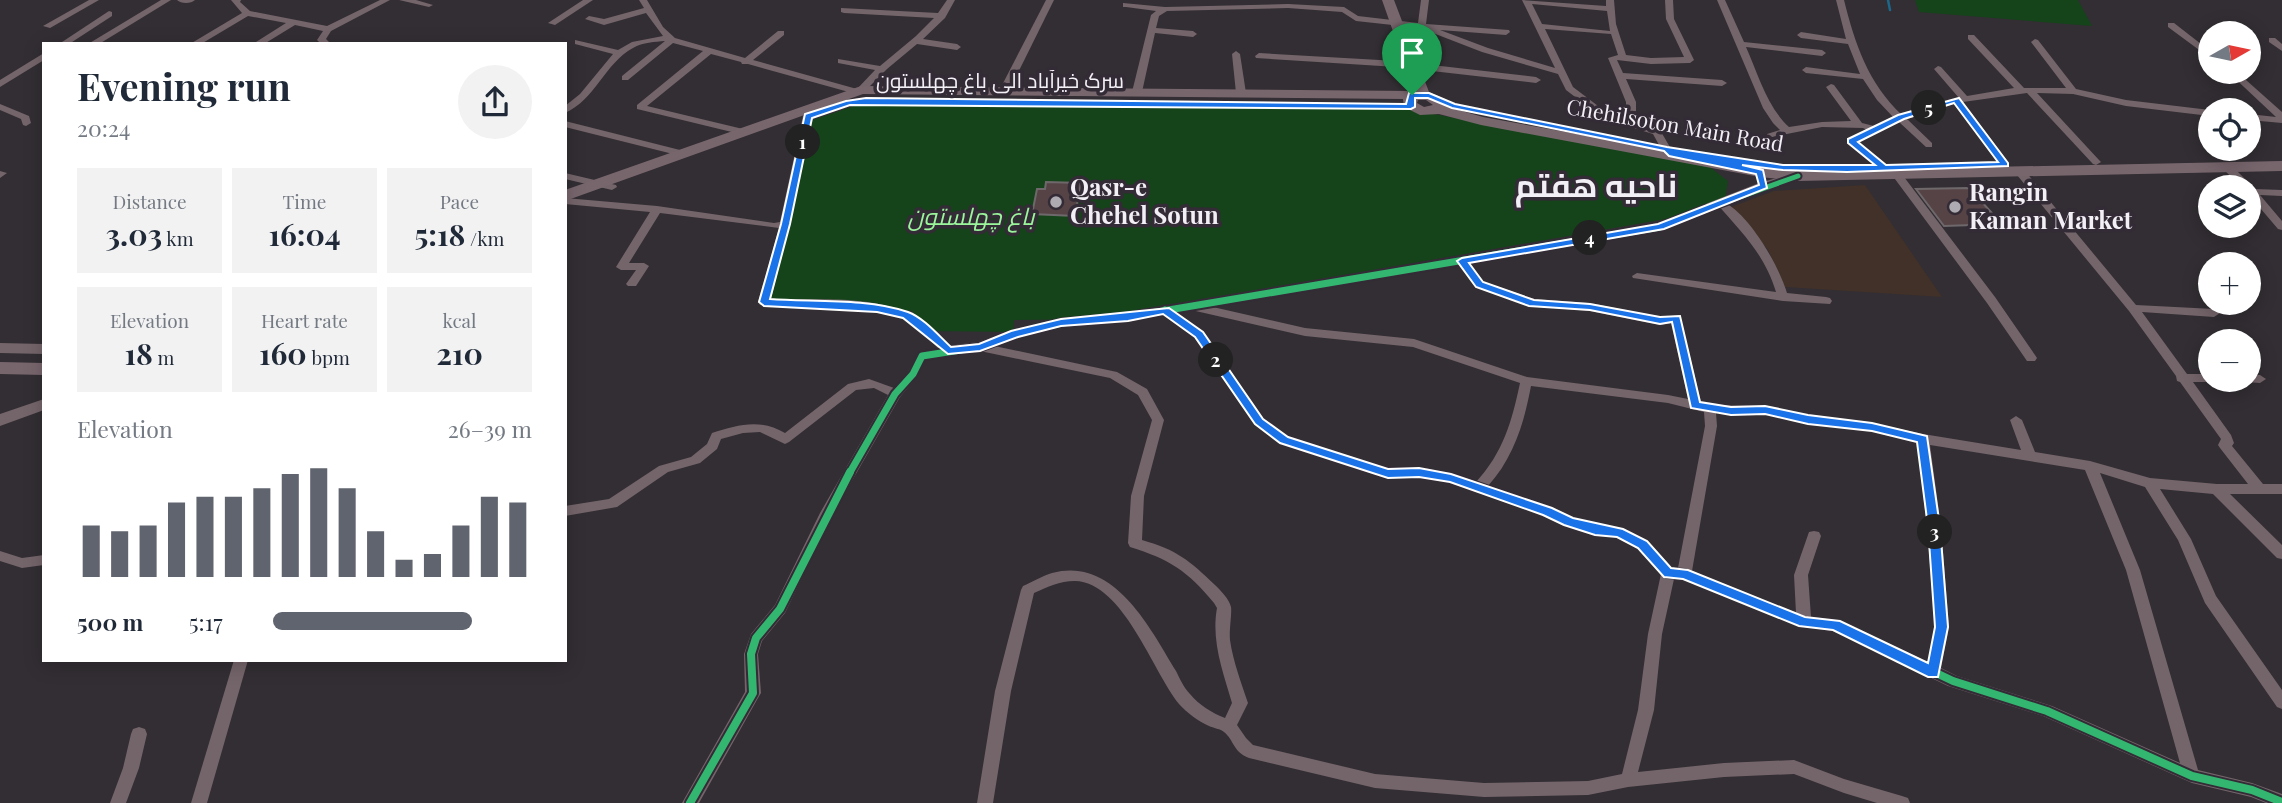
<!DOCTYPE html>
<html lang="en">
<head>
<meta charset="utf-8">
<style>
	:root { --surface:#fff; --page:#f2f2f3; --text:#1f2937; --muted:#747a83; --accent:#60646e }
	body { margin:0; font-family:"Playfair Display",Cairo,serif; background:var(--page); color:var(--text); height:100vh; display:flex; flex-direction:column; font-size:26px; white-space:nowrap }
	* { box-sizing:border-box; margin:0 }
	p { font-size:23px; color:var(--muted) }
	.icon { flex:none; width:38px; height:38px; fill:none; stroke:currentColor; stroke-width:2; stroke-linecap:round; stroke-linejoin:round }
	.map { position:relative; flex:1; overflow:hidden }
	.sheet { position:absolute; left:42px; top:42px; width:525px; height:620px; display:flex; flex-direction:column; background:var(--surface); border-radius:0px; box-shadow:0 4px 18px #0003 }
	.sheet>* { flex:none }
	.needle { width:46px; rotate:81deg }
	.tools { position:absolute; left:2198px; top:21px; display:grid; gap:14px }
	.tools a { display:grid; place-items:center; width:63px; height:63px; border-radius:50%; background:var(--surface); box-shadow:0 4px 18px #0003; font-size:35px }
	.pin { position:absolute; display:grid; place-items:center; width:60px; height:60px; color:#fff; margin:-72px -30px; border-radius:50% 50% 50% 0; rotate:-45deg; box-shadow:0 0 7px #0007 }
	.pin .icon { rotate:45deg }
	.km { position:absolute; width:35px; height:35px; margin:-18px; border-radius:50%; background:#222; color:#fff; font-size:19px; line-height:35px; text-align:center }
	.round { display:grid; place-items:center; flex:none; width:74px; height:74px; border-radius:37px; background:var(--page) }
	.headline { display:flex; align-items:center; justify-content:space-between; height:119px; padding:0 35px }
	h1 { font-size:38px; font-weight:700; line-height:52px }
	.stats { display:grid; grid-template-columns:repeat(3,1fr); gap:10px; height:119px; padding:7px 35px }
	.stats div { display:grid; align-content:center; border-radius:0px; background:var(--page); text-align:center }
	.stats b { font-size:30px; font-weight:700 }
	.stats small { font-size:19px; font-weight:400 }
	.stats p { font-size:19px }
	.chart { height:196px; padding:14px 35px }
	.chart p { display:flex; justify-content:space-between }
	.chart svg { width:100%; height:126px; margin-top:7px; stroke:var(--accent); stroke-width:6 }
	ul { padding:0 35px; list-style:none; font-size:23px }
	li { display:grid; grid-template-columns:112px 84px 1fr; align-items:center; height:52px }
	li i { height:18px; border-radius:9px; background:var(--accent) }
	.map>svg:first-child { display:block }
	.commercial { fill:#413129 }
	.green { fill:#15441a }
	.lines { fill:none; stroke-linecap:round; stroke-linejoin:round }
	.stream { stroke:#1d688a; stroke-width:2.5 }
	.building { fill:#564346; stroke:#6e686b; stroke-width:2 }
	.minor { fill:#74656a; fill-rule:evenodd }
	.tertiary { fill:#74656a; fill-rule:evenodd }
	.secondary { fill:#78666d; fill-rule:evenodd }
	.cycleway-far2-casing { stroke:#332b36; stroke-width:9 }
	.cycleway-far1-casing { stroke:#332b36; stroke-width:11 }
	.cycleway-casing { stroke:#332b36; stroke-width:12 }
	.cycleway-far2 { stroke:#33b770; stroke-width:5 }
	.cycleway-far1 { stroke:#33b770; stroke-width:7 }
	.cycleway { stroke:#33b770; stroke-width:8 }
	.route { fill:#1a73e8; stroke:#fff; stroke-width:2; fill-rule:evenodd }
	.poi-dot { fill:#afabb2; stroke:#332b36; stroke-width:2.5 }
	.labels { text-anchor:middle; stroke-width:7; stroke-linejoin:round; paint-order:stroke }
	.far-street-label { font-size:21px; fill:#f3eff6; stroke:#332b36 }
	.poi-label { font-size:24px; font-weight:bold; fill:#f3eff6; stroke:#332b36; text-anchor:start }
	.park-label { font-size:24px; font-style:italic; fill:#9af59b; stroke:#332b36 }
	.district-label { font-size:32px; font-weight:bold; fill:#f3eff6; stroke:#332b36 }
</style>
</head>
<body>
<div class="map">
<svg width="2282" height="803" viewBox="0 0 2282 803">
	<rect width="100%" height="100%" fill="#322e33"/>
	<polygon class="commercial" points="1865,185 1942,297 1785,287 1768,250 1731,207 1774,191"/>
	<g class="green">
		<polygon points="1915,0 2078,0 2092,26 1919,12"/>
		<polygon points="857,105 1407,109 1707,165 1728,181 1725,200 1677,217 1093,319 1014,320 1013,332 928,331 912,311 767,301 807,122"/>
	</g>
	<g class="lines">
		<polyline class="stream" points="1888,0 1890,10"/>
	</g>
	<g class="building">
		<polygon points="1046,182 1081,183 1075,216 1032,214 1037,189 1045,189"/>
		<polygon points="1969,188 2002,224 1944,226 1916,189"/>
	</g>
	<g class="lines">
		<g class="minor">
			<polygon points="89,0 99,0 50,28 43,26"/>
			<polygon points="161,0 171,0 99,44 88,44"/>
			<path d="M177,0h18c-4,4 -14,4 -18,0z"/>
			<polygon points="231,0 241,0 240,2 250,11 327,26 380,0 390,0 331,31 326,39 331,44 321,44 317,40 323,31 295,25 264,44 253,44 286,23 248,16 201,44 190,44 242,13"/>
			<polygon points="399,0 416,0 433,5 429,7"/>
			<polygon points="583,0 593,0 555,25 548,23"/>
			<path d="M639,0h8l16,27 12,11 70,20 33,-27h6v4l-31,25 104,29 18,-19 -37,-7v-4l42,7 36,-30 18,-18 -90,-5 -3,-1v-4l97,5 9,-13h8l-10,18 -22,21 34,5 4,3 -4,3 -40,-6 -30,25 -23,23 -8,2 -108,-30h-6l-1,-2 -30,-8 -64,52 96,23 2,2 -5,3 -103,-25v-4l66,-54 -30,-8 -45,37h-6v-4l43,-35c-10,1 -22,1 -32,7 -28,15 -38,52 -68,65v-7l15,-12 33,-40 -38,-10v-4l43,10 14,-8 31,-6 -17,-23 -42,12 -19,-6 4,-3 15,3 40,-11z"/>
			<polygon points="1046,0 1054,0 1009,91 1007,93 1001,93 999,91"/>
			<path d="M1421,0h8l-3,24 83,6 1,2 -4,3 -66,-5 48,18 67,20 -33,-68 84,6v-6h8l2,24 10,31 25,3 33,-1 -18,-38 -1,-19h8l1,19 20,41 -4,3 -39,1 -34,-4 6,13 99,7 5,3 -5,3 -96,-7 10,23v21l24,7 14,24 -5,3 -5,-3 -11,-20 -49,-15 -38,-29 -8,-16 -76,-22 -62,-24 -64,-7 -14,-9 -54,-4 -121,3 -8,5 -3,12 37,3 4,3 -4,3 -38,-4 -13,59 -5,3 -5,-3 19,-77 5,-4 -30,-4h-3v-4l42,4 123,-3 56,3 14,9 60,7zM1532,4l75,7 3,20 -68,-7zM1545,29l66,5 7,21 -10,3 18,44v18l-16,-5 -37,-28z"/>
			<path d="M1717,0h8l19,42 78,8 4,3 -4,3 -76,-9c12,27 21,60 43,80l33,-5 29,-1 -25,-34 5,-3 3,1 28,38 12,3 20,-8 -17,-18 -14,-21 -57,-6 -4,-3 4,-3 54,7 -12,-30 -47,-6 -4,-3 4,-3 45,7 -10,-39h8c11,44 24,83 58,115l57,-17 -25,-29 4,-3 3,1 26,29 47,-8 -46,-49v-4h6l50,53h42l-35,-46 4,-3 3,1 38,49 50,11 84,10v6l-84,-10 -53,-12 -36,-1 62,67 2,2 -5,3 -3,-1 -66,-71 -64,9 45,60v4h-6l-48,-62 -47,15 25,24v4h-6l-27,-25 -41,20 30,24 1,2 -5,3 -4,-1 -33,-29 20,-11 -4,-2 -41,-1 -55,11v-4l13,-4 -7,-7 -10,-15z"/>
			<polygon points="109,11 112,12 112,16 69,44 59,44"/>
			<polygon points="2168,23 2174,23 2210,51 2210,58 2168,27"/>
			<polygon points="2269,38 2275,38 2282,44 2282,51 2269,42"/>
			<polygon points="1236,51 1240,54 1246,93 1241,96 1236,93 1232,54"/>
			<polygon points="44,53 44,60 0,87 0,80"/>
			<polygon points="1259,53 1397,61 1536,77 1541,80 1536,83 1397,67 1256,58 1255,56"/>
			<polygon points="2228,72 2237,72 2282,112 2282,123 2249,120 2249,114 2276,117"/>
			<polygon points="0,104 29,116 31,123 26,126 23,125 21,119 0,110"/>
			<path d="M808,113l5,3 -23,108 -19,75c68,2 137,-10 183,52l-2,3 -26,5 -9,18 -17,20 -67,117 -48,99 -23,28 -4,13 3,39 -3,5 -59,105h-17l63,-111 -1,-38 7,-20 24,-29 45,-92 68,-118 -14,-7 -18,2 -67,52 -4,2 -25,-12 -17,1 -22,6 -4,10 -17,14 -32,9 -51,35 -52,9v-10l44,-7 50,-33 32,-9 16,-13 5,-11c25,-8 48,-15 73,0l63,-49 21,-5 25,9 14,-16 10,-19 21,-4 -25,-25 -24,-11 -33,-5 -97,-3 -2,-3 21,-74 -119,-15 -31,50h15l5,3 -13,20h-8l-2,-2 10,-14h-15l-5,-3 34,-55 -85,-8v-6l92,8 117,17 6,-1 23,-106z"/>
			<polygon points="565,121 684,151 686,153 681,156 565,127"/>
			<polygon points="2227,164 2231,165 2255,189 2282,190 2282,196 2260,195 2282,221 2282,230 2278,229 2249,195 2249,187 2242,187 2223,169 2223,165"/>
			<path d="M2021,170l4,1 111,134 78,4 6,4 -6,4 -72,-5 45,62h23v6h5l-5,2h-17l38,53 3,8 -2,3 31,38h19v10h-52l52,51v14l-5,-1 -64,-64 -53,-5 31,50 25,57 66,94v19l-5,-2 -72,-104 -27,-63 -33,-53 -45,-14 40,97 58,200 54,13 30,11v9h-16l-15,-6 -59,-14 -149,-67 -95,-30 -115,-55 -34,-5 -116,-47h-9l-12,55 -8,76 -16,62 86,-9 70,-3 50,19 58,17 6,2 2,5h-33l-33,-10 -50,-19 -70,3 -96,10 -40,8 -104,2 -109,-9 -126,-30c-16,-6 -15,-18 -25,-26 -3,-3 -11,-4 -15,-6 -11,-5 -22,-13 -30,-22 -26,-32 -56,-122 -104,-123 -16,0 -27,6 -41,12l-23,98 -18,112h-16l18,-112 26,-101 2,-4c9,-4 19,-10 29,-13 62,-17 98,55 124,98 4,8 8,17 14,23 9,11 22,19 35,24l7,-15c-9,-31 -21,-62 -15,-95l-3,-5c-26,-32 -45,-44 -84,-56l-2,-4 3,-47 21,-76 -14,-25 -28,-17 -130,-27 -6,-4 2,-3 4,-1 137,29 30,17 17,31 -20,76 -2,44c35,10 47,20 73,45 6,6 14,14 16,22 1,7 -2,23 -1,33 3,21 11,42 18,63l-11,22 9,13 7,7 122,29 109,9 104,-2 34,-7 16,-64 10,-76 13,-60 -23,-25 -21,-11 -22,-3 -31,-9 -22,-11 -92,-32 -31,-5 -31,1 -108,-36 -25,-19 -60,-86 -34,-25 -2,-3 2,-3h8l34,25 60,86 25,19 100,32 31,-1 32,5 25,9c27,-29 36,-61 44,-99l-107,-36 -108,-11 -118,-27 -2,-3 2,-3 4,-1 114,26 109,11 113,38 141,18 20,4 -17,-76 -11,2 -70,-14 -61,-5 -53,-20 -19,-24 5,-3 4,1 18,22 50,17 56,4 70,14 20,-2 21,87 9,3 55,1 43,10 64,7 51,11 98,16 -11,-30 6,-4 6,4 13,32 55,9 60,17 67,6h31l-28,-36 -2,-3 3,-6 -41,-57 -3,-1 -1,-5 -47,-65 -112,-136v-4zM1531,386l137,17 36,9 1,14 -27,142h-6l-24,-27 -24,-12 -29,-4 -22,-7 -21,-11 -64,-21c26,-29 36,-63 43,-100zM1716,413l49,1 43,10 64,7 45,11 10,85 8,100 -7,35 -88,-41 -29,-4 -3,-42 13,-39 -2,-4 -5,-1 -5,1 -15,43 2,38 -104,-42 25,-145zM1930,445l155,25 41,100 54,193 -128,-57 -95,-30 -16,-8 8,-41 -8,-100z"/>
			<polygon points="0,171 7,173 0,178"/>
			<polygon points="1897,172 1901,173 1995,297 2035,355 2037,358 2035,361 2027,361 1987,303 1892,175"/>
			<polygon points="565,173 616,185 617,187 612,190 565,179"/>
			<path d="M1722,201c27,12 57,65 65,92l39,4 4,1 2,3 -2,3 -47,-3 -150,-23 -1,-2 5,-3 139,19c-12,-39 -34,-59 -59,-88z"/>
			<polygon points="2249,375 2260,375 2266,379 2260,383 2245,382 2243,380 2249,380"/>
			<polygon points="0,551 22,558 44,555 44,565 22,568 0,561"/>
			<polygon points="234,660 248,660 207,803 191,803"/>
			<polygon points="139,727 145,729 147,734 139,768 126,803 110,803 123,768 131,734 133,729"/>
		</g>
		<g class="tertiary">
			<polygon points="1798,172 1803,173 1803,179 1769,189 1660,231 1127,322 1061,328 1019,338 980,352 948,356 940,351 948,346 978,342 1010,331 1061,318 1127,312 1657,223 1759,183"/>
			<polygon points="0,343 44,344 44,354 0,353"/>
			<polygon points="44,399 44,410 0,426 0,414"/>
		</g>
		<g class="secondary">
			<path d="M1382,0h12l35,92 16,7 3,8 35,10 277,50 38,4 484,-10v10l-484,10 -38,-4 -279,-52 -42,-11 -19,1 -16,-8 -1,-8 -540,-5 -298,107v-11l296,-104 553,5zM1418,100h8l7,5 -9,2 -7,-4z"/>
			<polygon points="0,362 44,363 44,375 0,374"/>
		</g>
		<defs>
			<polyline id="cycleway-far2" points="1701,211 1798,176"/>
			<g id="cycleway-far1">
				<polyline points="1165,310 1199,335 1259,421 1284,440 1388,474"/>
				<polyline points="849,474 895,394 913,374 922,356 980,347 1015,334 1061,323 1127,317 1660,227 1706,209"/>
				<polyline points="1393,474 1424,474"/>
			</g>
			<g id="cycleway">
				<polyline points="1382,472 1419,473 1451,478 1547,511 1569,522 1595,530 1619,533 1643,545 1668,573 1684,574 1804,622 1835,625 1953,681 2047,711 2192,776 2252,790 2282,802"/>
				<polyline points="690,803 753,693 751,654 756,638 780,609 850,472"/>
			</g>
		</defs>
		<use href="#cycleway-far2" class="cycleway-far2-casing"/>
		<use href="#cycleway-far1" class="cycleway-far1-casing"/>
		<use href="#cycleway" class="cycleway-casing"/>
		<use href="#cycleway-far2" class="cycleway-far2"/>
		<use href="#cycleway-far1" class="cycleway-far1"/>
		<use href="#cycleway" class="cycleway"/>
	</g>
	<path class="route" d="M1409,93h20l26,11 212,43 116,18h92l-27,-22v-4l50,-24 61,-17 49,65v3l-161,6 -64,-2 -41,-5 21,5 4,18 -103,41 -195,34 14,19 51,18 56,4 70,13 20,-1 20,86 31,5 34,-1 43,9 64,8 55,13 13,91 8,100 -10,50h-10l-95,-47 -34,-4 -116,-47 -19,-2 -26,-29 -21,-11 -22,-2 -31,-10 -21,-10 -93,-33 -31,-5 -31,1 -108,-35 -25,-19 -60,-87 -32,-23 -35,7 -67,5 -43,11 -38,14 -32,3 -45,-36 -26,-6 -113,-6 -5,-4 22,-78 24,-110 41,-13 20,-3 540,6zM1415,98h13l24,10 212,43 5,5 87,18 3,11 -101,39 -196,34 -5,3 19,26 53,19 61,4 70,14 12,-2 19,86 40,7 34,-1 43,10 64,7 45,11 11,85 7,100 -7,36 -88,-42 -35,-4 -117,-47 -17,-2 -24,-27 -24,-12 -50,-11 -21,-10 -101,-34 -32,-6 -31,1 -100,-32 -25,-18 -60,-87 -34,-24 -108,11 -50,12 -32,13 -28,3c-13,-12 -27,-29 -43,-35 -40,-14 -96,-10 -138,-13l20,-75 22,-106 38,-13 561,4 4,-2zM1954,103l44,59 -112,3 -28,-23 46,-23z"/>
	<g class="poi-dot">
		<circle cx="1056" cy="202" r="7"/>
		<circle cx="1955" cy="207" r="7"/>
	</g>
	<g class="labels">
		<g class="far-street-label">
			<text x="1000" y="88">سرک خیرآباد الی باغ چهلستون</text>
			<text transform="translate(1675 126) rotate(10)" y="7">Chehilsoton Main Road</text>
		</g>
		<g class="poi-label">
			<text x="1070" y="196">Qasr-e<tspan x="1070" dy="28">Chehel Sotun</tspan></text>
			<text x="1969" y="201">Rangin<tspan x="1969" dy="28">Kaman Market</tspan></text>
		</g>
		<g class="park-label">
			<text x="971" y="225">باغ چهلستون</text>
		</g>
		<g class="district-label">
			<text x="1596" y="197">ناحیه هفتم</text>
		</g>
	</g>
</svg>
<div class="tools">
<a><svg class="needle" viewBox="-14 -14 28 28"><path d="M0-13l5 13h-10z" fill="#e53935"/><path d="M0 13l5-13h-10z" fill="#747a83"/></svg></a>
<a><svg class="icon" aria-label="locate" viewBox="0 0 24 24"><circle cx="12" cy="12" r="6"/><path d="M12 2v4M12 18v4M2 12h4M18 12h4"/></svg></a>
<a><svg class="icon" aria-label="layers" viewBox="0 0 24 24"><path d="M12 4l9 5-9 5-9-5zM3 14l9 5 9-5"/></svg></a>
<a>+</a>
<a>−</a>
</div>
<div class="pin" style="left:1412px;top:95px;background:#1e9e55"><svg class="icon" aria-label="arrive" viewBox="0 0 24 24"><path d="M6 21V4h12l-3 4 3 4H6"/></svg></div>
<b class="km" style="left:803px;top:142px">1</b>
<b class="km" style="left:1216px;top:360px">2</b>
<b class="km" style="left:1935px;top:532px">3</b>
<b class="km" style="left:1590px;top:238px">4</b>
<b class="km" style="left:1929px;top:108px">5</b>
<section class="sheet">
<div class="headline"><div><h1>Evening run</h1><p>20:24</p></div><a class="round"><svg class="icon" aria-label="share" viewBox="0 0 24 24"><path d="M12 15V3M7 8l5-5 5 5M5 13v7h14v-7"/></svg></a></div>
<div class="stats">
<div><p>Distance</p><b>3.03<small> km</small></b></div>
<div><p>Time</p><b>16:04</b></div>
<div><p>Pace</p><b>5:18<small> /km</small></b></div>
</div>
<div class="stats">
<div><p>Elevation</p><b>18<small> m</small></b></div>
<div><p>Heart rate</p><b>160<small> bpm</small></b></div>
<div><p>kcal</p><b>210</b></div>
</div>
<div class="chart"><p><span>Elevation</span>26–39 m</p>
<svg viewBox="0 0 160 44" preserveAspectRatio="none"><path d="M5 44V26M15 44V28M25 44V26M35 44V18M45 44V16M55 44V16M65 44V13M75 44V8M85 44V6M95 44V13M105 44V28M115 44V38M125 44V36M135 44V26M145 44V16M155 44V18"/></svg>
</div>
<ul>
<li><b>500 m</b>5:17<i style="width:77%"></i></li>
</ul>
</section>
</div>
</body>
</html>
